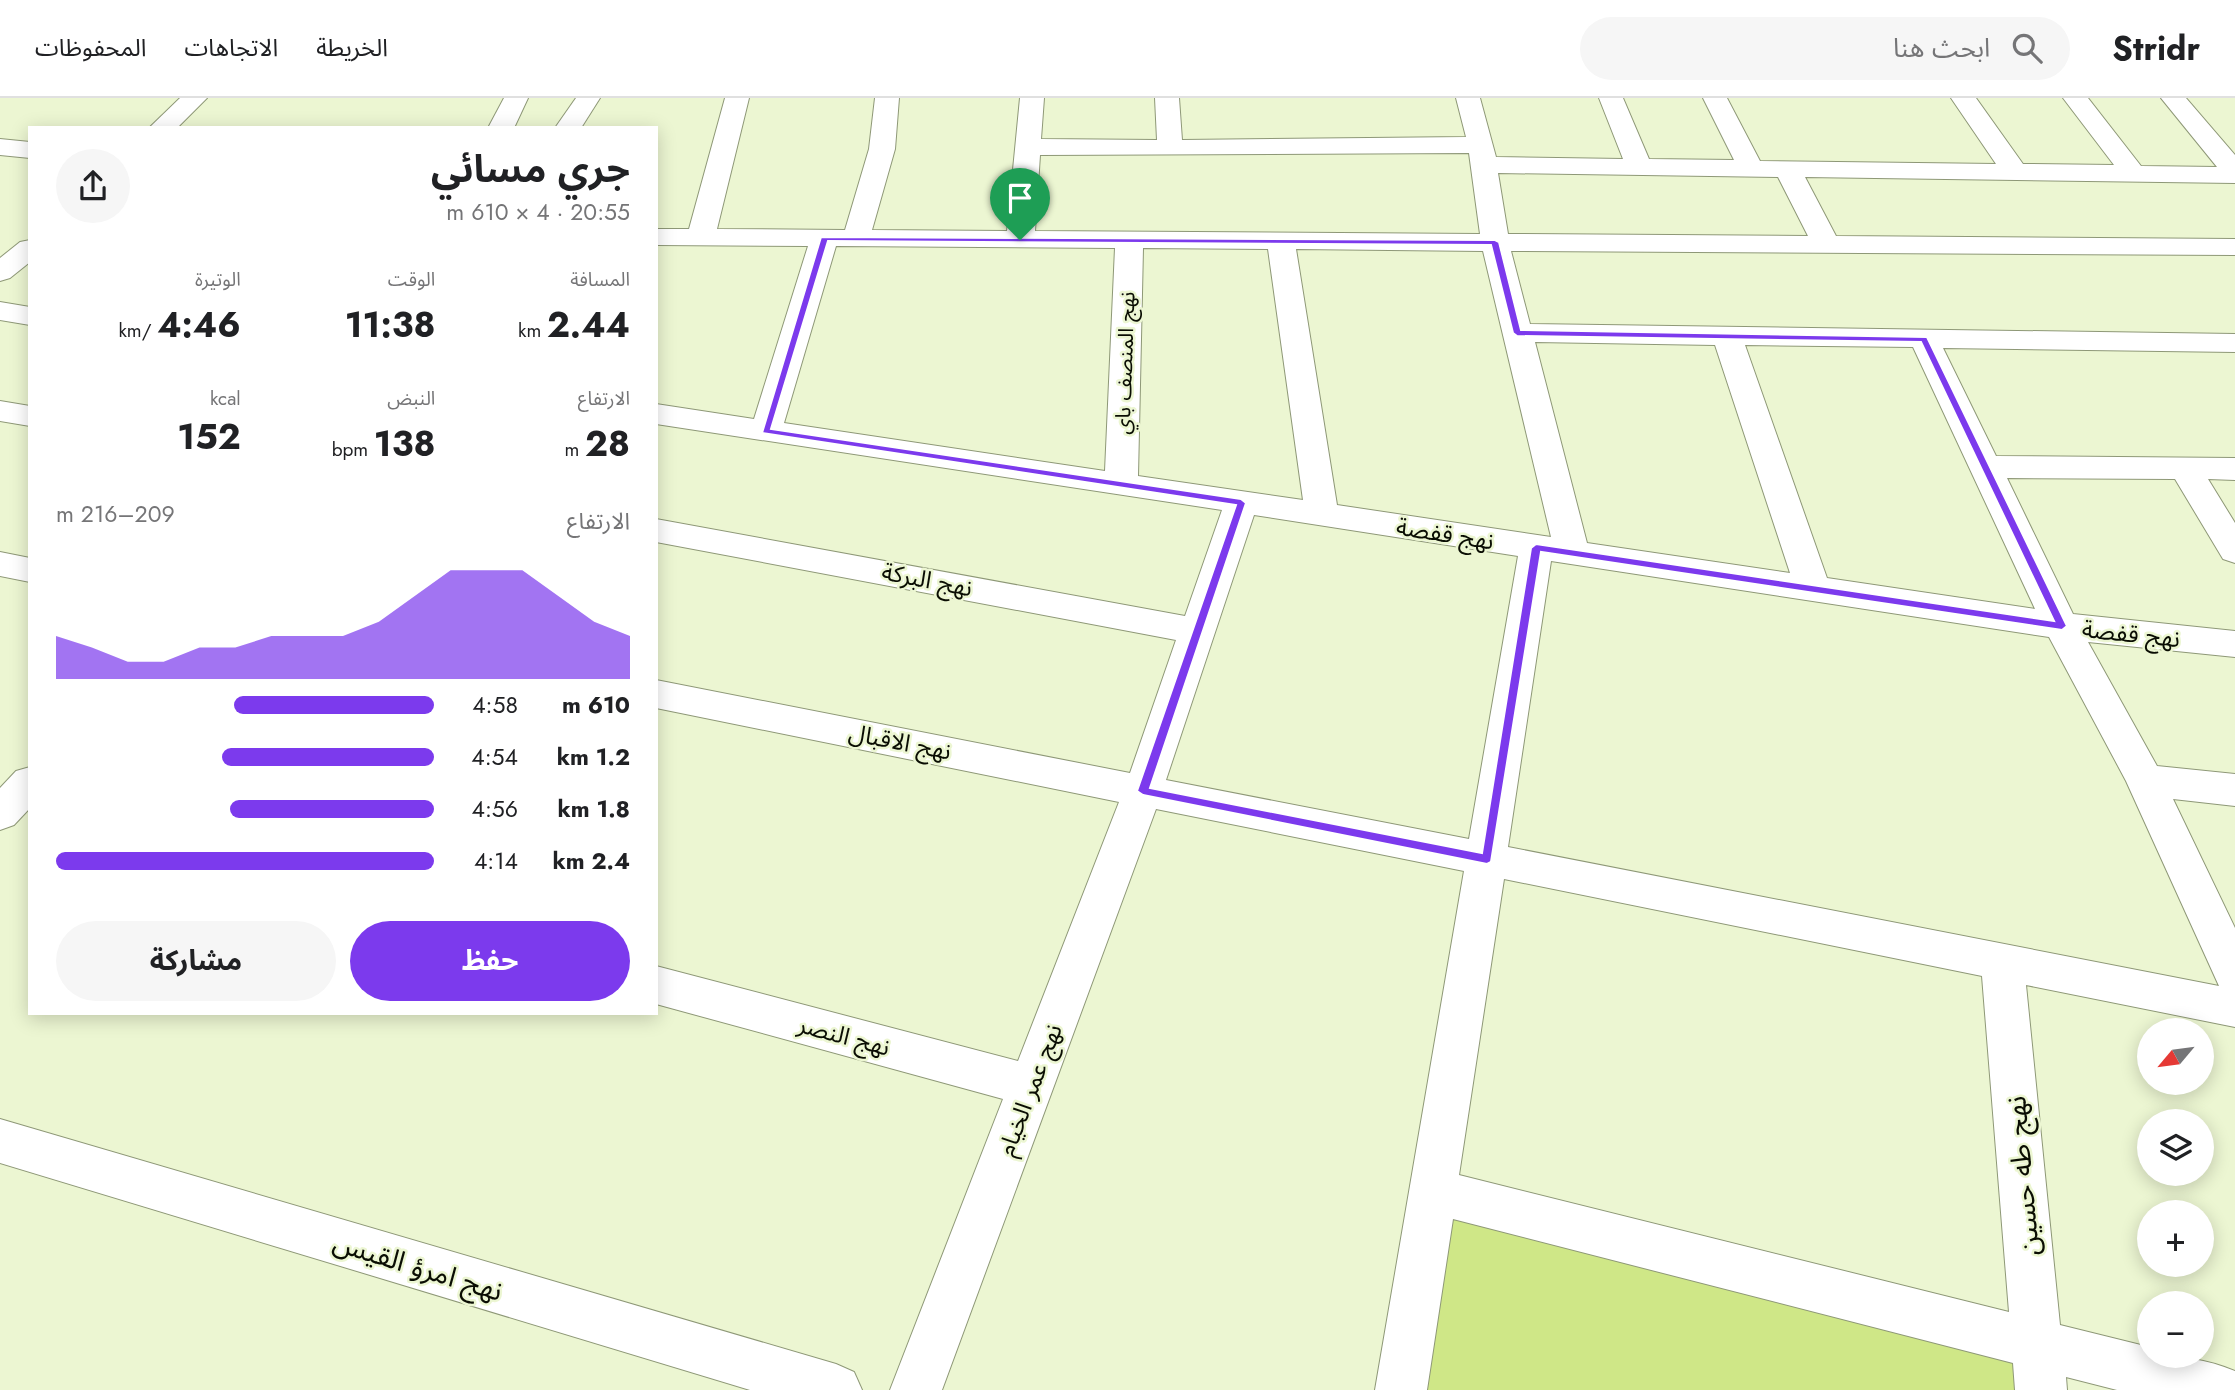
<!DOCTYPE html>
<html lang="ar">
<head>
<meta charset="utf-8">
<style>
	:root { --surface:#fff; --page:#f6f6f6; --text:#202124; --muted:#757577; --line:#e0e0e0; --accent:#7c3aed }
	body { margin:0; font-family:Jost,"Noto Sans Arabic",sans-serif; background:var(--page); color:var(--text); direction:rtl; height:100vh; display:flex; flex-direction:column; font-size:26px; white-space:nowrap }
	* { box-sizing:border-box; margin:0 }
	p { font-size:23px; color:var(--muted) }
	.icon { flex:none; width:38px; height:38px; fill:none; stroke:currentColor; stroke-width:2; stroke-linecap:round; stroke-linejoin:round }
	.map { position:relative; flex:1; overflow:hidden; direction:ltr }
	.side { position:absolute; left:28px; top:28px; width:630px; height:889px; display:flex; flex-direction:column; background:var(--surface); border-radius:0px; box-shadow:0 4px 18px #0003; direction:rtl }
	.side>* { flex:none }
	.needle { width:46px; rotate:241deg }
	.buttons { position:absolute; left:2137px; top:920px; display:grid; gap:14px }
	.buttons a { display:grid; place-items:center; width:77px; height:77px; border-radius:50%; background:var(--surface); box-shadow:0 4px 18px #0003; font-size:35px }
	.pin { position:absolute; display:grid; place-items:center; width:60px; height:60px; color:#fff; margin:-72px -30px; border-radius:50% 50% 50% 0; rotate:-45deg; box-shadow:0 0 7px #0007 }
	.pin .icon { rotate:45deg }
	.round { display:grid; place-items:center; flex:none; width:74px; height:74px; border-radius:37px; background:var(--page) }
	.headline { display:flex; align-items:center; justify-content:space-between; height:119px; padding:0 28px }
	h1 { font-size:38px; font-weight:700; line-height:52px }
	.metrics { display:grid; grid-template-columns:repeat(3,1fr); gap:10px; height:119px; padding:7px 28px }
	.metrics div { display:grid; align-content:center }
	.metrics b { font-size:35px; font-weight:700 }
	.metrics small { font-size:19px; font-weight:400 }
	.metrics p { font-size:19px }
	.chart { height:196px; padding:14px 28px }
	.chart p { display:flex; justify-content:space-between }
	.chart svg { width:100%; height:126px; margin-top:7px; fill:var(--accent); opacity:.7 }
	.cta { display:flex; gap:14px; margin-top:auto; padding:14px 28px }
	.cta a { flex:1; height:80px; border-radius:42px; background:var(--accent); color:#fff; font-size:28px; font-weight:700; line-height:80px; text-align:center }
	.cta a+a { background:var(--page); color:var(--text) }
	ul { padding:0 28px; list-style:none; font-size:23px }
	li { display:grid; grid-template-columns:112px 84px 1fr; align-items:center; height:52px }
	li i { height:18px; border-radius:9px; background:var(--accent) }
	header { display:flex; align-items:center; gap:42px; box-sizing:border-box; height:98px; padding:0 35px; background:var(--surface); border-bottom:2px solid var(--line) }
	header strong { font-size:33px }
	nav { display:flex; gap:38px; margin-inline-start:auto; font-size:24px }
	.search { width:490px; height:63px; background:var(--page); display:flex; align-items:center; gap:18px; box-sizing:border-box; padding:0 24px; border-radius:38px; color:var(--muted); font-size:26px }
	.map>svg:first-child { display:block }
	.green { fill:#cfe787 }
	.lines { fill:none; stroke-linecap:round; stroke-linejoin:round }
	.minor-casing { stroke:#8e9877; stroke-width:2 }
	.minor { fill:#fff; fill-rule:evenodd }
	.route { fill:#7c3aed; stroke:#fff; stroke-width:2; fill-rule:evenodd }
	.labels { text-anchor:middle; stroke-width:5; stroke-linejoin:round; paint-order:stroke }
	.far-street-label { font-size:21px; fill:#0a0d03; stroke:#ecf6d2 }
	.street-label { font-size:24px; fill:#0a0d03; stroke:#ecf6d2 }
	.near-street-label { font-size:28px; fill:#0a0d03; stroke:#ecf6d2 }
</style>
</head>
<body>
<header>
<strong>Stridr</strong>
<div class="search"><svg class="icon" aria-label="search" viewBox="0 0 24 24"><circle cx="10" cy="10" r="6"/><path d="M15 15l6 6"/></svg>ابحث هنا</div>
<nav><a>الخريطة</a><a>الاتجاهات</a><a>المحفوظات</a></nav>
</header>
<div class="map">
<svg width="2235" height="1292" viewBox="0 0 2235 1292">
	<rect width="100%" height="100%" fill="#ecf6d2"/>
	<polygon class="green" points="1447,1107 2023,1257 2027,1292 1417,1292"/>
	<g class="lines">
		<defs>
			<g id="minor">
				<polygon points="180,0 207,0 177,30 149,30"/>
				<polygon points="504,0 528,0 514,30 488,30"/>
				<polygon points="576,0 600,0 581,30 555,30"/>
				<path d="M725,0h24l-32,131 128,1 24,-81 6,-51h24l-4,51 -23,81 135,1 13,-133h24l-3,41 116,1 -2,-42h24l3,42 284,-3 -10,-39h24l16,59 127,2 -24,-61h24l26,61 85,1 -31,-62h24l33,63 236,3 -45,-66h25l47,66 91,1 -51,-67h25l53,68 76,1 -56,-69h25l49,57v28l-430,-6 31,59 399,3v16l-724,-4 19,73 705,10v18l-292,-4 53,108 239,2v22l-27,-1 27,44v40l-12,-4 -48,-80 -168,-1 66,136 162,17v26l-147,-15 69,124 78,8v32l-62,-7 62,129v99l-209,-42 34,340 89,22v9c31,0 57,3 86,15v19h-118l-51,-13 1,13h-52l-2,-27 -560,-144 -26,171h-52l89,-519 -308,-62 -214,581h-52l113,-291 -347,-95v-38l362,95 101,-259 -463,-94v-28l474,93 46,-133 -520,-98v-23l529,97 37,-106 -566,-86v-20l98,15 54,-173 -152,-1v-16h33zM1469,55l11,81 -445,-3 5,-76zM1498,75l280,4 30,59 -300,-2zM836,148l279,2 -10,223 -321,-48zM1143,150l125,1 35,251 -165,-24zM1296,151l187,2 68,286 -214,-32zM1535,244l180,3 75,228 -203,-30zM1745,247l168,2 122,262 -208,-31zM1254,417l264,41 -49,283 -303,-59zM1551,463l498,76 77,144 93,205 -711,-139zM1504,781l478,97 27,336 -550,-137z"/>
				<polygon points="0,41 30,44 30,60 0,57"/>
				<polygon points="30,142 30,164 10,180 0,183 0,160 20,144"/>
				<polygon points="0,204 30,209 30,227 0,222"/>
				<polygon points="0,303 30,308 30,328 0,323"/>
				<polygon points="0,454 30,460 30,484 0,478"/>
				<polygon points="30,669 30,710 14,727 0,732 0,690 16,673"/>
				<polygon points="0,1021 836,1266 854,1274 862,1292 750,1292 0,1065"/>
			</g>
		</defs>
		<use href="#minor" class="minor-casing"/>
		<use href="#minor" class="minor"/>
	</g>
	<path class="route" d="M821,139l674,3 4,2 22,88 406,7 140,289 -5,4 -521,-78 -50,310 -4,2 -344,-69 -6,-4 99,-286 -474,-72zM828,143l663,4 22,88 4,3 404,6 133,279 -518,-77 -5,4 -49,305 -332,-65 96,-285 -5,-4 -470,-70z"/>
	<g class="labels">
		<g class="far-street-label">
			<text transform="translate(1125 265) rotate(-88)" y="7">نهج المنصف باي</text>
		</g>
		<g class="street-label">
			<text transform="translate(1445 436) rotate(9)" y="8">نهج قفصة</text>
			<text transform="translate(927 482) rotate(11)" y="8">نهج البركة</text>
			<text transform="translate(2131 536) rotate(6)" y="8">نهج قفصة</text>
			<text transform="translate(900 644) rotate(11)" y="8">نهج الاقبال</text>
			<text transform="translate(844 938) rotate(15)" y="8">نهج النصر</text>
			<text transform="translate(1030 992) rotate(-69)" y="8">نهج عمر الخيام</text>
		</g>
		<g class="near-street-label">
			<text transform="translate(2022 1078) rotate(-95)" y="10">نهج طه حسين</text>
			<text transform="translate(418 1168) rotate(17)" y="10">نهج امرؤ القيس</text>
		</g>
	</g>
</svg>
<div class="buttons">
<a><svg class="needle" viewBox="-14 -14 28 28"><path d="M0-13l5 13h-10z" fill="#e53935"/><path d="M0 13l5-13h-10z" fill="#757577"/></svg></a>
<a><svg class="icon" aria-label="layers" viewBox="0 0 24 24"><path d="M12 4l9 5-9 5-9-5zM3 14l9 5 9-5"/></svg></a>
<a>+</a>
<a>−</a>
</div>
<div class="pin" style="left:1020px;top:142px;background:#1e9e55"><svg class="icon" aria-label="arrive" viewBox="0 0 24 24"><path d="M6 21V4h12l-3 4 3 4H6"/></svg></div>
<section class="side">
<div class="headline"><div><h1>جري مسائي</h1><p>20:55 · 4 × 610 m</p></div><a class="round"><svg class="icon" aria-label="share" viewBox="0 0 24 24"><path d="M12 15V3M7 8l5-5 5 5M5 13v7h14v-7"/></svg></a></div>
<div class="metrics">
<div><p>المسافة</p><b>2.44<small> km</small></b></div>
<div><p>الوقت</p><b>11:38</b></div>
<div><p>الوتيرة</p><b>4:46<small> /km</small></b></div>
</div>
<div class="metrics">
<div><p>الارتفاع</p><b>28<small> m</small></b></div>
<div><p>النبض</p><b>138<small> bpm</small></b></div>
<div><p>kcal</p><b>152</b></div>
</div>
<div class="chart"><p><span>الارتفاع</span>209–216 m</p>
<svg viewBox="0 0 160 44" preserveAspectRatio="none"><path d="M0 44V29L10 33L20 38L30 38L40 33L50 33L60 29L70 29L80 29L90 24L100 15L110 6L120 6L130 6L140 15L150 24L160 29V44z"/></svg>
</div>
<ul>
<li><b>610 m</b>4:58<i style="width:53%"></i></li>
<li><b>1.2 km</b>4:54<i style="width:56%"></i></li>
<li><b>1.8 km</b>4:56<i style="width:54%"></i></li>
<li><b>2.4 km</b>4:14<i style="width:100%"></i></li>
</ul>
<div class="cta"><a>حفظ</a><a>مشاركة</a></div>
</section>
</div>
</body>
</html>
